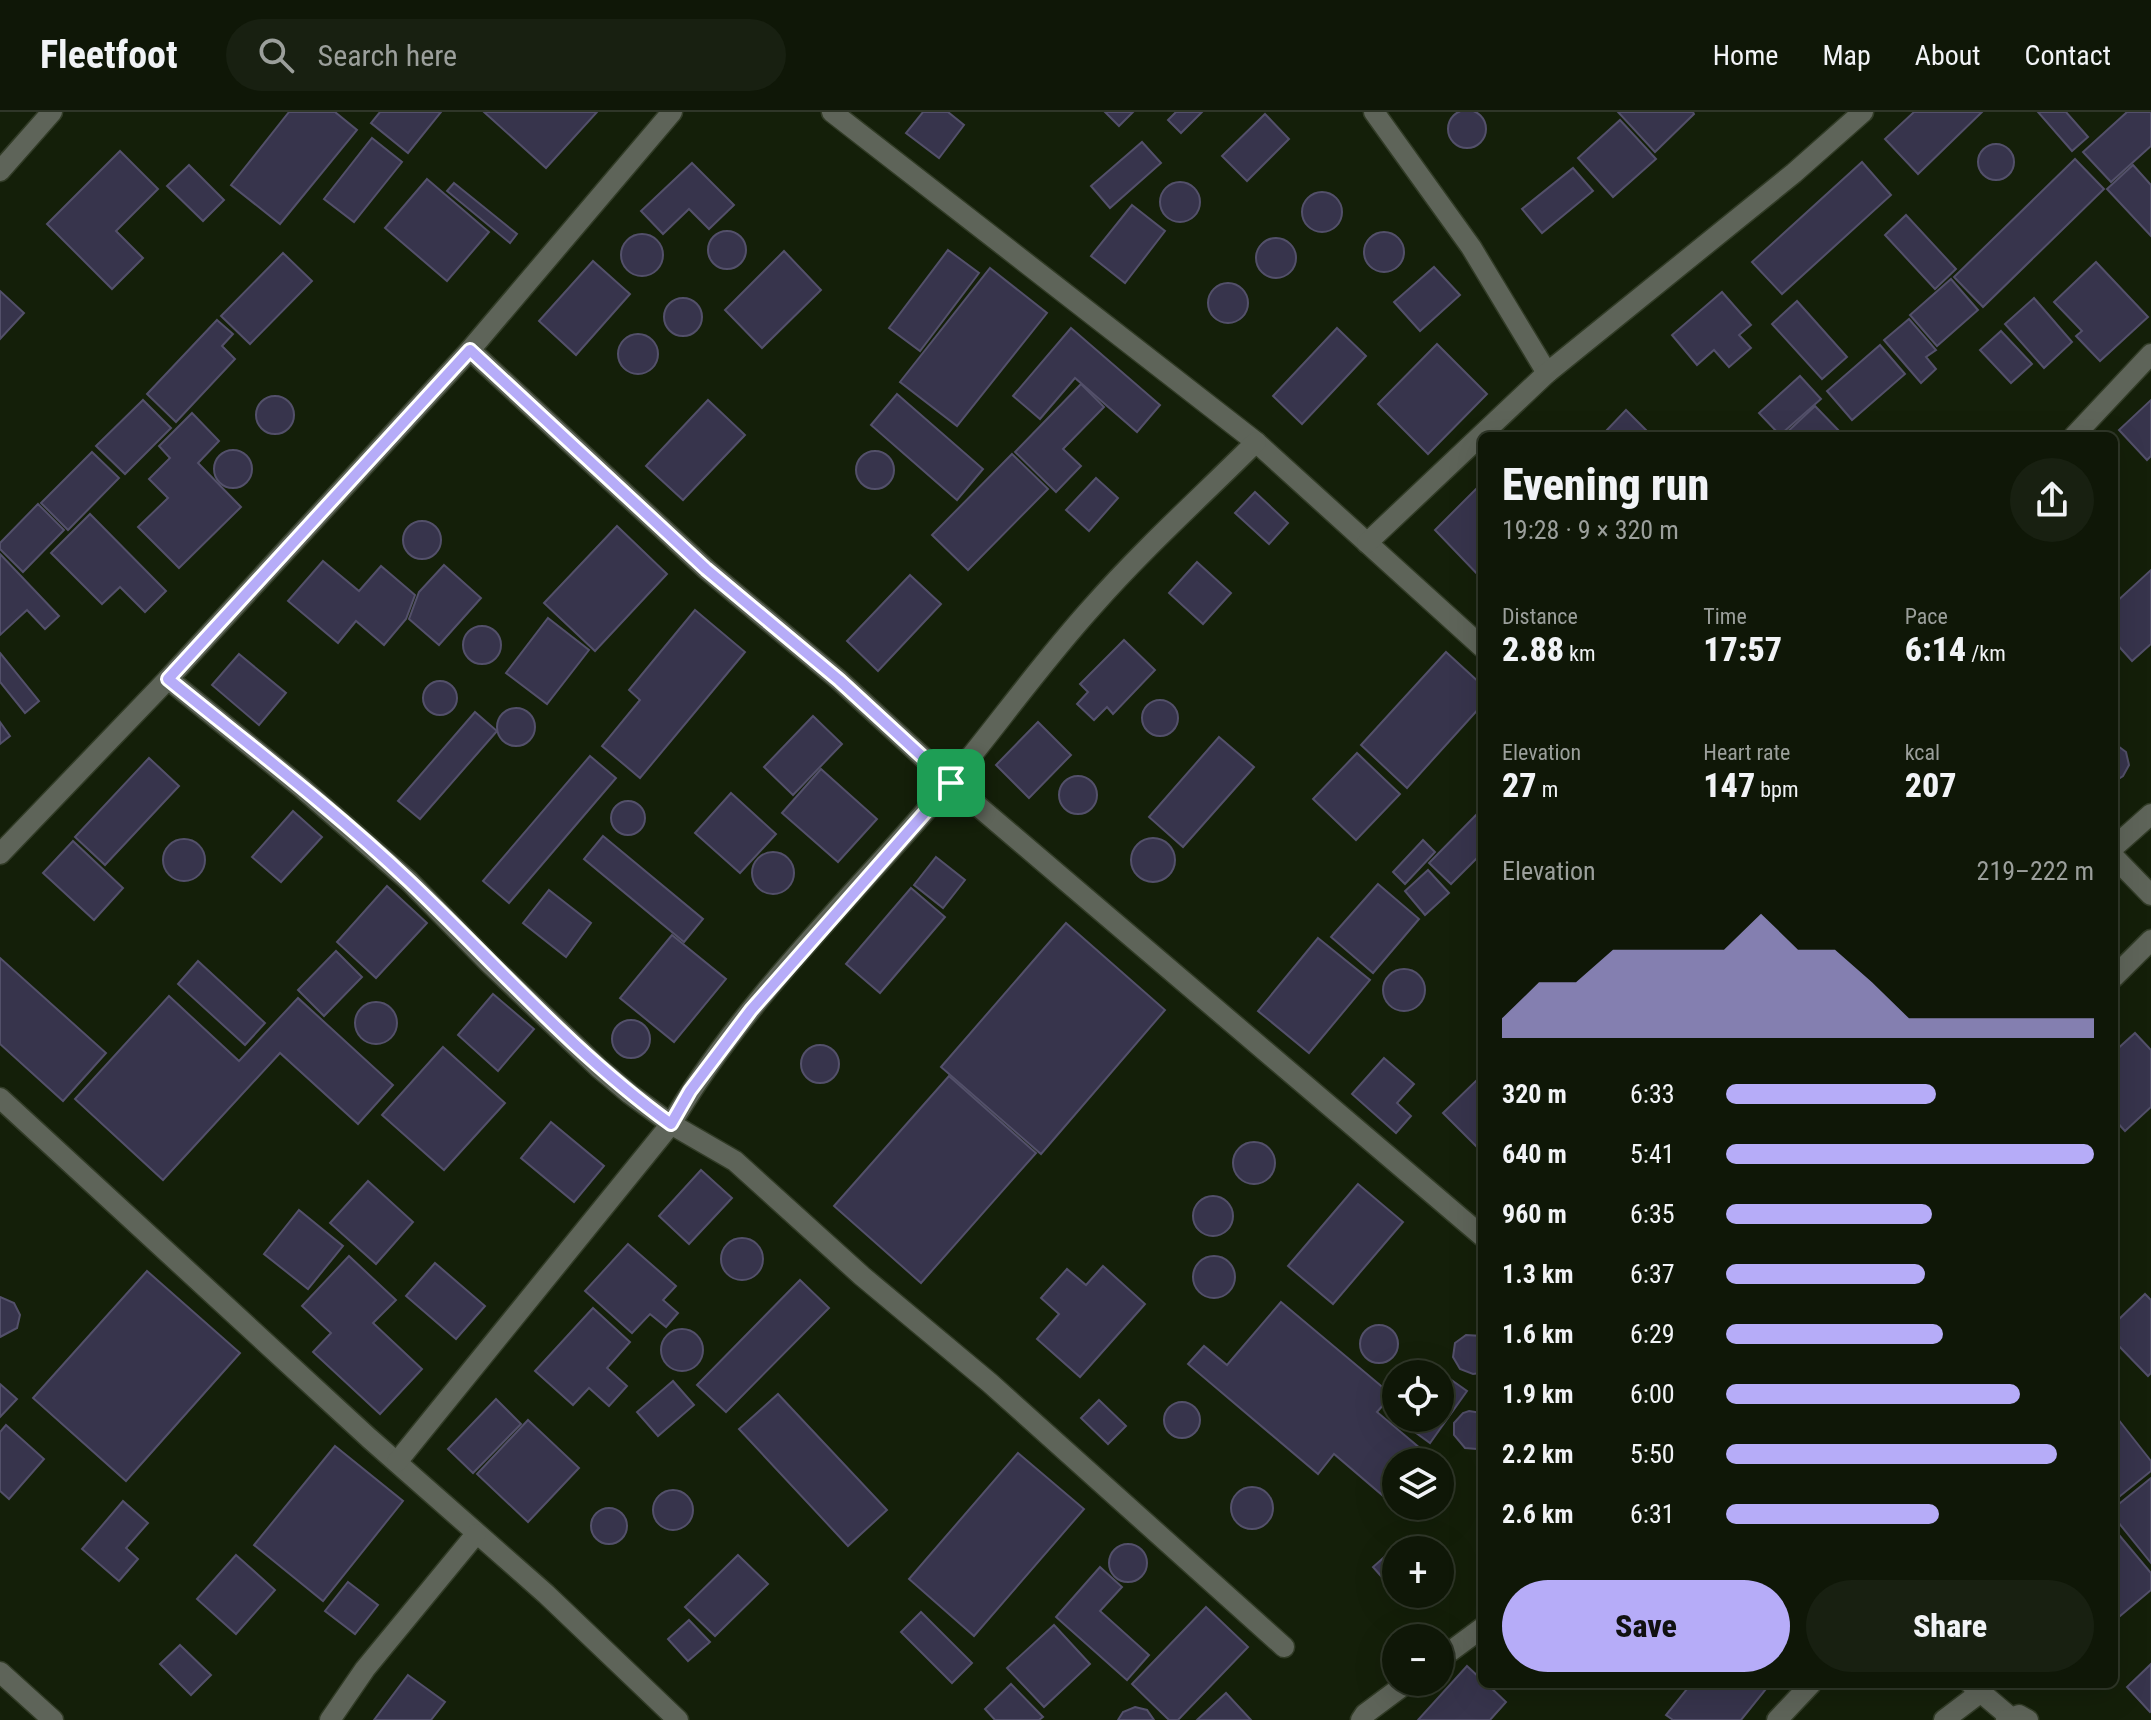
<!DOCTYPE html>
<html lang="en">
<head>
<meta charset="utf-8">
<style>
	:root { --surface:#0f1707; --page:#182011; --text:#f1f3f6; --muted:#9b9f9b; --line:#2f3628; --accent:#b6acf8 }
	body { margin:0; font-family:"Roboto Condensed",sans-serif; background:var(--page); color:var(--text); height:100vh; display:flex; flex-direction:column; font-size:30px; white-space:nowrap }
	* { box-sizing:border-box; margin:0 }
	p { font-size:26px; color:var(--muted) }
	.icon { flex:none; width:44px; height:44px; fill:none; stroke:currentColor; stroke-width:2; stroke-linecap:round; stroke-linejoin:round }
	.map { position:relative; flex:1; overflow:hidden }
	.panel { position:absolute; left:1478px; top:320px; width:640px; height:1256px; display:flex; flex-direction:column; background:var(--surface); border-radius:12px; box-shadow:0 8px 32px #0002,0 0 0 2px var(--line) }
	.panel>* { flex:none }
	.tools { position:absolute; left:1382px; top:1248px; display:grid; gap:16px }
	.tools a { display:grid; place-items:center; width:72px; height:72px; border-radius:50%; background:var(--surface); box-shadow:0 8px 32px #0002,0 0 0 2px var(--line); font-size:40px }
	.pin { position:absolute; display:grid; place-items:center; width:68px; height:68px; color:#fff; margin:-34px; border-radius:16px; box-shadow:0 4px 12px #0006 }
	.round { display:grid; place-items:center; flex:none; width:84px; height:84px; border-radius:42px; background:var(--page) }
	.summary { display:flex; align-items:center; justify-content:space-between; height:136px; padding:0 24px }
	h1 { font-size:44px; font-weight:800; line-height:60px }
	.stats { display:grid; grid-template-columns:repeat(3,1fr); gap:12px; height:136px; padding:8px 24px }
	.stats div { display:grid; align-content:center }
	.stats b { font-size:34px; font-weight:800 }
	.stats small { font-size:22px; font-weight:400 }
	.stats p { font-size:22px }
	.chart { height:224px; padding:16px 24px }
	.chart p { display:flex; justify-content:space-between }
	.chart svg { width:100%; height:144px; margin-top:8px; fill:var(--accent); opacity:.7 }
	.primary-button { display:flex; gap:16px; margin-top:auto; padding:16px 24px }
	.primary-button a { flex:1; height:92px; border-radius:48px; background:var(--accent); color:#111; font-size:32px; font-weight:800; line-height:92px; text-align:center }
	.primary-button a+a { background:var(--page); color:var(--text) }
	ul { padding:0 24px; list-style:none; font-size:26px }
	li { display:grid; grid-template-columns:128px 96px 1fr; align-items:center; height:60px }
	li i { height:20px; border-radius:10px; background:var(--accent) }
	header { display:flex; align-items:center; gap:48px; box-sizing:border-box; height:112px; padding:0 40px; background:var(--surface); border-bottom:2px solid var(--line) }
	header strong { font-size:38px }
	nav { display:flex; gap:44px; margin-inline-start:auto; font-size:28px }
	.search { width:560px; height:72px; background:var(--page); display:flex; align-items:center; gap:20px; box-sizing:border-box; padding:0 28px; border-radius:44px; color:var(--muted); font-size:30px }
	.map>svg:first-child { display:block }
	.building { fill:#37344c; stroke:#53506a; stroke-width:2 }
	.lines { fill:none; stroke-linecap:round; stroke-linejoin:round }
	.service-casing { stroke:#313b26; stroke-width:23 }
	.minor-casing { stroke:#313b26; stroke-width:23 }
	.service { stroke:#5e6459; stroke-width:20 }
	.minor { stroke:#5e6459; stroke-width:20 }
	.route-casing { stroke:#fff; stroke-width:16 }
	.route { stroke:#b6acf8; stroke-width:10 }
</style>
</head>
<body>
<header>
<strong>Fleetfoot</strong>
<div class="search"><svg class="icon" aria-label="search" viewBox="0 0 24 24"><circle cx="10" cy="10" r="6"/><path d="M15 15l6 6"/></svg>Search here</div>
<nav><a>Home</a><a>Map</a><a>About</a><a>Contact</a></nav>
</header>
<div class="map">
<svg width="2151" height="1608" viewBox="0 0 2151 1608">
	<rect width="100%" height="100%" fill="#141f09"/>
	<g class="building">
		<circle cx="1467" cy="17" r="19"/>
		<polygon points="289,0 335,0 357,18 280,112 231,73"/>
		<polygon points="380,0 441,0 408,41 371,11"/>
		<polygon points="484,0 597,0 546,56"/>
		<polygon points="923,0 948,0 964,13 939,46 906,21"/>
		<polygon points="1105,0 1133,0 1119,14"/>
		<polygon points="1176,0 1202,0 1181,21 1168,8"/>
		<polygon points="1618,0 1693,0 1694,2 1655,40"/>
		<polygon points="1914,0 1982,0 1918,62 1885,27"/>
		<polygon points="2038,0 2066,0 2088,25 2072,39"/>
		<polygon points="2127,0 2151,0 2151,34 2111,70 2083,40"/>
		<polygon points="1265,2 1289,27 1247,69 1222,44"/>
		<polygon points="1620,8 1656,47 1613,85 1578,46"/>
		<polygon points="372,26 402,50 354,110 324,87"/>
		<polygon points="1142,30 1161,51 1110,96 1091,74"/>
		<circle cx="1996" cy="50" r="18"/>
		<polygon points="120,39 158,77 116,119 143,146 112,177 47,112"/>
		<polygon points="2075,47 2104,77 1983,195 1954,165"/>
		<polygon points="1862,50 1891,83 1782,182 1752,150"/>
		<polygon points="692,51 734,93 709,117 689,97 663,122 641,99"/>
		<polygon points="189,53 224,88 203,109 167,74"/>
		<polygon points="2133,53 2151,73 2151,124 2107,77"/>
		<polygon points="1573,56 1593,79 1542,121 1522,97"/>
		<polygon points="427,67 489,120 447,169 385,116"/>
		<circle cx="1180" cy="90" r="20"/>
		<polygon points="454,71 517,122 510,131 447,79"/>
		<circle cx="1322" cy="100" r="20"/>
		<polygon points="1132,93 1165,119 1125,171 1091,144"/>
		<polygon points="1906,103 1956,157 1935,177 1885,123"/>
		<circle cx="727" cy="138" r="19"/>
		<circle cx="1384" cy="140" r="20"/>
		<circle cx="642" cy="143" r="21"/>
		<circle cx="1276" cy="146" r="20"/>
		<polygon points="948,138 979,161 920,239 889,216"/>
		<polygon points="784,139 821,178 762,236 725,198"/>
		<polygon points="283,141 312,169 250,232 221,204"/>
		<polygon points="593,149 630,182 576,243 539,209"/>
		<polygon points="2096,150 2148,205 2100,249 2076,224 2082,219 2054,190"/>
		<polygon points="1434,155 1460,183 1420,219 1394,190"/>
		<polygon points="990,156 1047,201 957,314 900,270"/>
		<polygon points="1951,167 1978,198 1937,234 1910,203"/>
		<circle cx="1228" cy="191" r="20"/>
		<polygon points="0,179 24,201 0,227"/>
		<polygon points="1722,180 1751,213 1739,223 1751,236 1729,255 1714,238 1697,253 1672,223"/>
		<circle cx="683" cy="205" r="19"/>
		<polygon points="2034,186 2072,230 2044,256 2005,212"/>
		<polygon points="1797,189 1847,245 1822,267 1772,212"/>
		<polygon points="1909,207 1936,238 1926,245 1936,257 1921,271 1884,228"/>
		<polygon points="217,208 233,222 222,234 235,247 176,310 147,282"/>
		<polygon points="1071,216 1160,293 1137,320 1075,266 1040,307 1013,284"/>
		<polygon points="1337,216 1366,244 1302,312 1273,284"/>
		<polygon points="2001,219 2032,252 2011,271 1980,238"/>
		<circle cx="638" cy="242" r="20"/>
		<polygon points="1437,232 1487,282 1428,342 1378,292"/>
		<polygon points="1880,233 1905,262 1852,308 1827,279"/>
		<polygon points="1800,264 1821,287 1780,323 1759,301"/>
		<polygon points="1081,272 1104,295 1063,337 1081,354 1056,380 1015,340"/>
		<polygon points="897,282 983,357 957,388 871,313"/>
		<circle cx="275" cy="303" r="19"/>
		<polygon points="143,288 171,316 125,362 96,334"/>
		<polygon points="708,288 745,323 683,388 646,354"/>
		<polygon points="2151,288 2151,344 2147,348 2119,318"/>
		<polygon points="1815,294 1844,324 1783,324"/>
		<polygon points="1626,298 1650,322 1648,324 1611,324 1606,319"/>
		<polygon points="192,301 219,329 198,351 241,395 179,456 138,415 168,386 149,367 170,346 159,334"/>
		<circle cx="233" cy="357" r="19"/>
		<circle cx="875" cy="358" r="19"/>
		<polygon points="92,340 119,366 68,418 41,391"/>
		<polygon points="1012,342 1048,377 968,458 932,423"/>
		<polygon points="1096,366 1118,386 1089,419 1066,398"/>
		<polygon points="1479,374 1482,378 1482,467 1435,418"/>
		<polygon points="1255,380 1288,411 1269,432 1235,401"/>
		<polygon points="38,392 64,418 23,460 0,437 0,431"/>
		<polygon points="90,402 166,479 145,500 120,475 102,492 51,441"/>
		<circle cx="422" cy="428" r="19"/>
		<polygon points="617,414 667,462 595,539 544,491"/>
		<polygon points="0,442 59,504 45,517 27,498 0,523"/>
		<polygon points="323,449 359,479 381,454 415,483 406,507 384,533 356,509 338,531 288,489"/>
		<polygon points="1197,450 1231,481 1203,512 1169,481"/>
		<polygon points="444,453 481,486 439,533 409,507 419,480"/>
		<polygon points="2151,458 2151,532 2132,549 2114,529 2114,492"/>
		<polygon points="910,463 941,492 878,559 847,529"/>
		<polygon points="695,498 745,540 640,666 602,634 640,588 629,578"/>
		<polygon points="548,506 589,538 547,592 506,561"/>
		<circle cx="482" cy="533" r="19"/>
		<polygon points="1124,528 1155,558 1113,602 1107,595 1094,608 1077,592 1088,580 1080,572"/>
		<polygon points="1446,540 1482,573 1482,593 1407,676 1361,633"/>
		<polygon points="0,541 39,589 25,601 0,570"/>
		<polygon points="239,542 286,581 259,613 212,573"/>
		<circle cx="440" cy="586" r="17"/>
		<circle cx="1160" cy="606" r="18"/>
		<circle cx="516" cy="615" r="19"/>
		<polygon points="475,600 497,619 420,707 398,689"/>
		<polygon points="813,604 842,632 793,683 764,655"/>
		<polygon points="0,610 10,624 0,632"/>
		<polygon points="1038,610 1071,643 1029,686 996,653"/>
		<polygon points="1219,625 1254,655 1183,735 1149,705"/>
		<polygon points="2114,631 2126,640 2129,653 2123,664 2114,670"/>
		<polygon points="1357,641 1400,682 1356,728 1313,687"/>
		<polygon points="590,644 616,666 509,791 483,769"/>
		<polygon points="149,646 179,674 105,753 75,725"/>
		<polygon points="821,657 877,707 838,750 782,701"/>
		<circle cx="1078" cy="683" r="19"/>
		<polygon points="731,681 776,722 740,761 695,721"/>
		<circle cx="628" cy="706" r="17"/>
		<polygon points="293,699 322,725 281,770 252,745"/>
		<polygon points="1478,701 1482,705 1482,741 1451,772 1429,751"/>
		<polygon points="603,724 703,807 684,830 584,747"/>
		<circle cx="1153" cy="748" r="22"/>
		<circle cx="184" cy="748" r="21"/>
		<polygon points="1423,728 1435,740 1405,772 1393,760"/>
		<polygon points="73,729 123,776 94,808 43,761"/>
		<circle cx="773" cy="761" r="21"/>
		<polygon points="936,745 965,768 943,796 914,773"/>
		<polygon points="1428,758 1449,781 1425,803 1405,779"/>
		<polygon points="1378,772 1419,807 1373,861 1331,825"/>
		<polygon points="387,774 427,811 376,866 337,830"/>
		<polygon points="911,776 945,805 880,881 846,852"/>
		<polygon points="549,778 591,811 566,845 523,811"/>
		<polygon points="1066,811 1165,898 1041,1042 941,955"/>
		<polygon points="672,823 726,867 674,930 620,886"/>
		<polygon points="1318,826 1370,868 1309,941 1258,899"/>
		<polygon points="336,839 362,865 324,904 298,878"/>
		<polygon points="0,846 106,941 63,989 0,932"/>
		<polygon points="198,849 265,911 245,933 178,872"/>
		<circle cx="1404" cy="878" r="21"/>
		<polygon points="493,882 534,917 498,959 458,923"/>
		<polygon points="169,884 239,949 298,886 393,973 358,1012 280,941 163,1068 75,987"/>
		<circle cx="376" cy="911" r="21"/>
		<circle cx="631" cy="927" r="19"/>
		<polygon points="2135,921 2151,938 2151,995 2125,1019 2114,1007 2114,940"/>
		<circle cx="820" cy="952" r="19"/>
		<polygon points="443,935 505,991 444,1058 382,1003"/>
		<polygon points="1384,946 1414,972 1397,991 1411,1004 1396,1021 1352,982"/>
		<polygon points="1482,963 1482,1040 1443,1001"/>
		<polygon points="949,964 1036,1041 921,1171 834,1094"/>
		<polygon points="551,1010 604,1054 574,1090 521,1046"/>
		<circle cx="1254" cy="1051" r="21"/>
		<polygon points="701,1058 732,1086 689,1132 659,1104"/>
		<polygon points="368,1069 413,1110 376,1152 330,1111"/>
		<polygon points="1358,1072 1403,1110 1333,1192 1288,1154"/>
		<circle cx="1213" cy="1104" r="20"/>
		<polygon points="299,1098 343,1134 308,1177 264,1142"/>
		<circle cx="742" cy="1147" r="21"/>
		<polygon points="628,1132 676,1174 663,1188 678,1201 666,1215 650,1202 632,1221 585,1179"/>
		<circle cx="1214" cy="1165" r="21"/>
		<polygon points="349,1144 396,1188 373,1211 422,1257 380,1302 313,1240 331,1221 302,1194"/>
		<polygon points="435,1151 485,1194 456,1227 406,1184"/>
		<polygon points="1103,1154 1145,1192 1080,1265 1037,1227 1059,1202 1041,1186 1067,1157 1086,1173"/>
		<polygon points="147,1159 240,1241 126,1369 33,1286"/>
		<polygon points="800,1168 829,1196 726,1300 697,1273"/>
		<polygon points="2145,1182 2151,1188 2151,1261 2148,1264 2114,1229 2114,1212"/>
		<polygon points="0,1185 14,1191 20,1203 17,1216 0,1225"/>
		<polygon points="1281,1190 1392,1283 1377,1300 1434,1348 1396,1350 1395,1394 1334,1342 1318,1362 1188,1252 1204,1234 1227,1253"/>
		<polygon points="593,1196 630,1230 607,1256 627,1274 609,1294 589,1276 573,1293 535,1259"/>
		<circle cx="1379" cy="1232" r="19"/>
		<circle cx="682" cy="1238" r="21"/>
		<polygon points="1466,1223 1482,1224 1482,1259 1480,1261 1473,1262 1460,1257 1453,1245 1455,1231"/>
		<polygon points="1430,1253 1467,1279 1430,1331 1393,1304 1396,1300 1396,1306 1440,1306 1440,1262 1424,1262"/>
		<polygon points="673,1269 694,1293 658,1324 637,1300"/>
		<polygon points="0,1272 17,1287 0,1305"/>
		<polygon points="778,1282 887,1398 848,1434 739,1317"/>
		<polygon points="496,1287 521,1312 473,1361 448,1337"/>
		<polygon points="1099,1288 1126,1314 1108,1332 1081,1306"/>
		<circle cx="1182" cy="1308" r="18"/>
		<polygon points="1469,1299 1482,1301 1482,1335 1477,1337 1465,1336 1454,1323 1454,1311 1463,1301"/>
		<polygon points="2114,1302 2151,1349 2151,1359 2114,1389"/>
		<polygon points="528,1308 579,1356 528,1410 477,1362"/>
		<polygon points="6,1313 44,1347 9,1387 0,1379 0,1320"/>
		<polygon points="335,1334 403,1389 323,1489 254,1433"/>
		<polygon points="1018,1341 1084,1397 974,1524 909,1467"/>
		<polygon points="2151,1366 2151,1451 2114,1405 2114,1396"/>
		<circle cx="1252" cy="1396" r="21"/>
		<circle cx="673" cy="1398" r="20"/>
		<polygon points="123,1389 148,1411 126,1436 138,1447 119,1469 82,1437"/>
		<circle cx="609" cy="1414" r="18"/>
		<polygon points="2114,1417 2151,1461 2151,1478 2114,1509"/>
		<polygon points="1407,1425 1418,1438 1396,1438 1396,1481 1373,1455"/>
		<circle cx="1128" cy="1451" r="19"/>
		<polygon points="236,1443 275,1478 236,1522 197,1487"/>
		<polygon points="738,1443 768,1472 715,1524 685,1495"/>
		<polygon points="1100,1455 1122,1475 1100,1499 1149,1543 1127,1568 1056,1505"/>
		<polygon points="348,1470 378,1493 355,1522 325,1499"/>
		<polygon points="1206,1495 1248,1535 1178,1608 1169,1608 1132,1572"/>
		<polygon points="921,1500 972,1551 952,1571 901,1520"/>
		<polygon points="689,1508 710,1530 688,1549 668,1527"/>
		<polygon points="1054,1513 1090,1552 1044,1595 1007,1556"/>
		<polygon points="180,1533 211,1563 191,1583 160,1552"/>
		<polygon points="2151,1552 2151,1599 2150,1600 2127,1575"/>
		<polygon points="1467,1554 1482,1568 1482,1572 1487,1572 1506,1590 1490,1608 1418,1608"/>
		<polygon points="408,1563 445,1590 431,1608 374,1608"/>
		<polygon points="1011,1572 1043,1605 1039,1608 995,1608 985,1597"/>
		<polygon points="1691,1572 1770,1572 1741,1608 1673,1608 1666,1603"/>
		<polygon points="1226,1581 1251,1608 1197,1608"/>
		<polygon points="1135,1595 1147,1598 1154,1608 1118,1608 1123,1600"/>
	</g>
	<g class="lines">
		<defs>
			<g id="service">
				<polyline points="1971,1572 2010,1605"/>
				<polyline points="1777,1608 1811,1572"/>
				<polyline points="1944,1608 1981,1580"/>
			</g>
			<g id="minor">
				<polyline points="832,0 1256,330 1482,535"/>
				<polyline points="1374,0 1471,135 1547,261"/>
				<polyline points="0,59 52,0"/>
				<polyline points="470,238 706,457 839,568 951,671 1482,1124"/>
				<polyline points="2074,324 2151,242"/>
				<polyline points="1367,431 1547,261 1794,61 1863,0"/>
				<polyline points="168,567 302,676 409,769 489,851 599,956 630,982 671,1012 735,1049 862,1164 990,1271 1284,1535"/>
				<polyline points="2114,735 2151,702"/>
				<polyline points="0,742 168,567 470,238 672,0"/>
				<polyline points="2114,745 2151,783"/>
				<polyline points="2114,865 2151,828"/>
				<polyline points="0,986 369,1326 546,1482 678,1608"/>
				<path d="M397,1350l274,-338c66,-113 167,-213 253,-311 59,-67 109,-141 169,-207 51,-58 109,-110 163,-164"/>
				<polyline points="1440,1547 1482,1516"/>
				<polyline points="0,1560 53,1608"/>
				<polyline points="330,1608 365,1557 476,1422"/>
				<polyline points="1361,1608 1365,1602 1408,1570"/>
				<polyline points="2006,1608 2019,1603 2028,1608"/>
			</g>
		</defs>
		<use href="#service" class="service-casing"/>
		<use href="#minor" class="minor-casing"/>
		<use href="#service" class="service"/>
		<use href="#minor" class="minor"/>
	</g>
	<g class="lines">
		<defs>
			<path id="route" d="M470,238l236,219 133,111 112,103 -200,227 -61,81 -19,33c-98,-71 -174,-159 -262,-243 -76,-72 -160,-136 -241,-202z"/>
		</defs>
		<use href="#route" class="route-casing"/>
		<use href="#route" class="route"/>
	</g>
</svg>
<div class="tools">
<a><svg class="icon" aria-label="locate" viewBox="0 0 24 24"><circle cx="12" cy="12" r="6"/><path d="M12 2v4M12 18v4M2 12h4M18 12h4"/></svg></a>
<a><svg class="icon" aria-label="layers" viewBox="0 0 24 24"><path d="M12 4l9 5-9 5-9-5zM3 14l9 5 9-5"/></svg></a>
<a>+</a>
<a>−</a>
</div>
<div class="pin" style="left:951px;top:671px;background:#1e9e55"><svg class="icon" aria-label="arrive" viewBox="0 0 24 24"><path d="M6 21V4h12l-3 4 3 4H6"/></svg></div>
<section class="panel">
<div class="summary"><div><h1>Evening run</h1><p>19:28 · 9 × 320 m</p></div><a class="round"><svg class="icon" aria-label="share" viewBox="0 0 24 24"><path d="M12 15V3M7 8l5-5 5 5M5 13v7h14v-7"/></svg></a></div>
<div class="stats">
<div><p>Distance</p><b>2.88<small> km</small></b></div>
<div><p>Time</p><b>17:57</b></div>
<div><p>Pace</p><b>6:14<small> /km</small></b></div>
</div>
<div class="stats">
<div><p>Elevation</p><b>27<small> m</small></b></div>
<div><p>Heart rate</p><b>147<small> bpm</small></b></div>
<div><p>kcal</p><b>207</b></div>
</div>
<div class="chart"><p><span>Elevation</span>219–222 m</p>
<svg viewBox="0 0 160 44" preserveAspectRatio="none"><path d="M0 44V38L10 27L20 27L30 17L40 17L50 17L60 17L70 6L80 17L90 17L100 27L110 38L120 38L130 38L140 38L150 38L160 38V44z"/></svg>
</div>
<ul>
<li><b>320 m</b>6:33<i style="width:57%"></i></li>
<li><b>640 m</b>5:41<i style="width:100%"></i></li>
<li><b>960 m</b>6:35<i style="width:56%"></i></li>
<li><b>1.3 km</b>6:37<i style="width:54%"></i></li>
<li><b>1.6 km</b>6:29<i style="width:59%"></i></li>
<li><b>1.9 km</b>6:00<i style="width:80%"></i></li>
<li><b>2.2 km</b>5:50<i style="width:90%"></i></li>
<li><b>2.6 km</b>6:31<i style="width:58%"></i></li>
</ul>
<div class="primary-button"><a>Save</a><a>Share</a></div>
</section>
</div>
</body>
</html>
